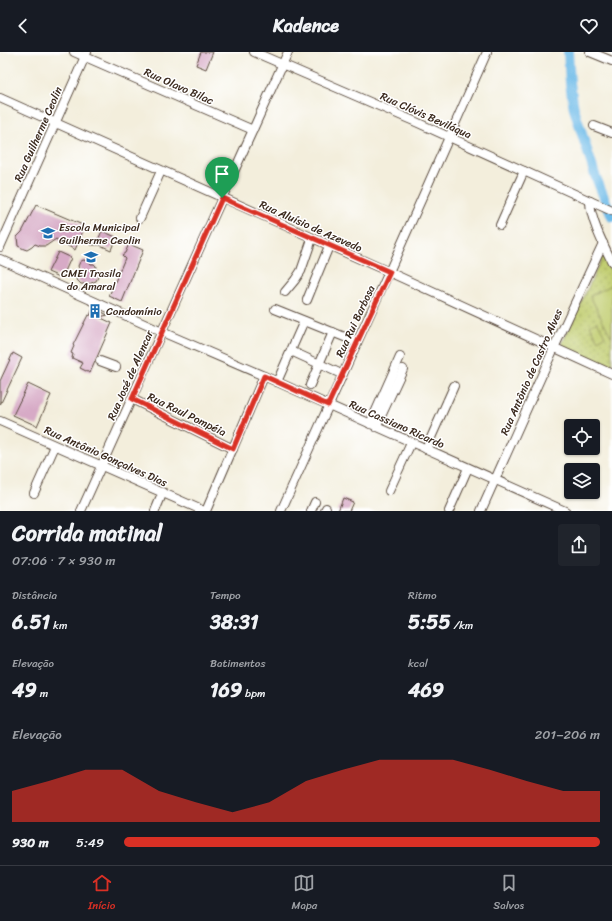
<!DOCTYPE html>
<html lang="pt">
<head>
<meta charset="utf-8">
<style>
	:root { --surface:#171b24; --page:#20242c; --text:#f1f3f6; --muted:#9ea1a6; --line:#363941; --accent:#d93025 }
	body { margin:0; font-family:Sriracha,sans-serif; background:var(--page); color:var(--text); height:100vh; display:flex; flex-direction:column; font-size:15px; white-space:nowrap }
	* { box-sizing:border-box; margin:0 }
	p { font-size:13px; color:var(--muted) }
	.icon { flex:none; width:22px; height:22px; fill:none; stroke:currentColor; stroke-width:2; stroke-linecap:round; stroke-linejoin:round }
	.map { position:relative; height:459px; overflow:hidden }
	.sheet { display:flex; flex-direction:column; background:var(--surface); flex:1 }
	.sheet>* { flex:none }
	.controls { position:absolute; left:564px; top:367px; display:grid; gap:8px }
	.controls a { display:grid; place-items:center; width:36px; height:36px; border-radius:4px; background:var(--surface); box-shadow:0 1px 3px #0004; font-size:20px }
	.pin { position:absolute; display:grid; place-items:center; width:34px; height:34px; color:#fff; margin:-41px -17px; border-radius:50% 50% 50% 0; rotate:-45deg; box-shadow:0 0 4px #0007 }
	.pin .icon { rotate:45deg }
	.round { display:grid; place-items:center; flex:none; width:42px; height:42px; border-radius:4px; background:var(--page) }
	.head { display:flex; align-items:center; justify-content:space-between; height:68px; padding:0 12px }
	h1 { font-size:22px; font-weight:700; line-height:30px }
	.stats { display:grid; grid-template-columns:repeat(3,1fr); gap:6px; height:68px; padding:4px 12px }
	.stats div { display:grid; align-content:center }
	.stats b { font-size:20px; font-weight:700 }
	.stats small { font-size:11px; font-weight:400 }
	.stats p { font-size:11px }
	.chart { height:112px; padding:8px 12px }
	.chart p { display:flex; justify-content:space-between }
	.chart svg { width:100%; height:72px; margin-top:4px; fill:var(--accent); opacity:.7 }
	ul { padding:0 12px; list-style:none; font-size:13px }
	li { display:grid; grid-template-columns:64px 48px 1fr; align-items:center; height:30px }
	li i { height:10px; border-radius:5px; background:var(--accent) }
	header { display:flex; justify-content:space-between; align-items:center; height:52px; padding:0 12px; background:var(--surface); font-size:18px; font-weight:700 }
	.menu { display:flex; justify-content:space-around; align-items:center; height:56px; border-top:1px solid var(--line); background:var(--surface); font-size:11px; color:var(--muted) }
	.menu a { display:grid; justify-items:center; gap:2px }
	.menu .selected { color:var(--accent) }
	.map>svg:first-child { display:block }
	.grass { fill:url(#grass-dots); stroke:#7e7b46 }
	.pitch { fill:#c0cc6d; stroke:#7e7b46 }
	.lines { fill:none; stroke-linecap:round; stroke-linejoin:round }
	.river { stroke:#6ebbe8; stroke-width:10 }
	.building { fill:#d7aac6 }
	.minor-casing { stroke:#57473a; stroke-width:10 }
	.minor { stroke:#fff; stroke-width:8 }
	.route-casing { stroke:#fff; stroke-width:8 }
	.route { stroke:#d93025; stroke-width:5 }
	.labels { text-anchor:middle; stroke-width:3; stroke-linejoin:round; paint-order:stroke }
	.street-label { font-size:11px; fill:#3b2a1e; stroke:#fff }
	.poi-label { font-size:11px; fill:#3b2a1e; stroke:#fff; text-anchor:start }
</style>
</head>
<body>
<header><svg class="icon" aria-label="back" viewBox="0 0 24 24"><path d="M15 5l-7 7 7 7"/></svg>Kadence<svg class="icon" aria-label="heart" viewBox="0 0 24 24"><path d="M12 20l-8-8c-3-5 5-10 8-4 3-6 11-1 8 4z"/></svg></header>
<div class="map">
<svg width="612" height="459" viewBox="0 0 612 459">
	<defs>
		<pattern id="grass-dots" width="8" height="8" patternUnits="userSpaceOnUse"><rect width="8" height="8" fill="#c0cc6d"/><path d="M2 2h.1M6 6h.1" fill="none" stroke="#a6af5e" stroke-width="1.8" stroke-linecap="round"/></pattern>
	</defs>
	<rect width="100%" height="100%" fill="#fff"/>
	<filter id="ink" filterUnits="userSpaceOnUse"><feTurbulence type="fractalNoise" baseFrequency=".025" numOctaves="2"/><feDisplacementMap in="SourceGraphic" scale="8" xChannelSelector="R" yChannelSelector="G"/><feConvolveMatrix kernelMatrix="1 2 1 2 8 2 1 2 1" color-interpolation-filters="sRGB"/></filter>
	<filter id="wash" filterUnits="userSpaceOnUse"><feTurbulence type="fractalNoise" baseFrequency=".012" numOctaves="4" result="noise"/><feDisplacementMap in="SourceGraphic" scale="16" xChannelSelector="R" yChannelSelector="G"/><feGaussianBlur stdDeviation="0.9" result="paint"/><feColorMatrix in="noise" values="0 0 0 0 0 0 0 0 0 0 0 0 0 0 0 0 0 1.4 0 .05"/><feComposite in="paint" operator="in"/></filter>
	<g filter="url(#wash)">
		<rect width="100%" height="100%" fill="#f3eedc"/>
		<polygon class="grass" points="603,203 612,221 612,317 561,294"/>
		<g class="pitch">
			<polygon points="612,233 612,284 611,284 590,244"/>
			<polygon points="597,269 605,284 598,288 590,273"/>
		</g>
		<g class="lines">
			<polyline class="river" points="568,0 570,31 574,57 595,123 612,165"/>
		</g>
		<g id="blocks">
			<g class="building">
				<polygon points="201,0 213,0 206,17 196,13"/>
				<polygon points="36,153 85,174 75,198 56,187 46,194 40,194 35,192 32,195 27,198 24,197 18,194 17,185 22,180"/>
				<polygon points="102,179 116,185 111,198 100,193 91,193 98,188"/>
				<polygon points="129,192 143,198 122,250 109,244 125,206 122,203 125,201"/>
				<polygon points="58,200 71,206 62,226 48,220"/>
				<polygon points="83,208 88,209 91,212 94,212 96,214 95,218 100,221 96,229 89,232 81,232 75,226 82,223 78,214 80,210"/>
				<polygon points="93,256 108,263 99,265 112,271 90,321 80,316 83,311 72,306 73,302 71,301 74,294 73,293 88,263 90,264"/>
				<polygon points="13,301 22,306 0,353 0,329"/>
				<polygon points="28,332 51,343 37,374 13,363"/>
				<polygon points="343,446 353,450 349,459 338,459"/>
			</g>
		</g>
	</g>
	<g filter="url(#ink)">
		<use href="#blocks" fill-opacity="0" stroke="#57473a" stroke-width="1"/>
		<g class="lines">
			<defs>
				<g id="minor">
					<polyline points="74,0 253,78"/>
					<polyline points="254,0 416,70 612,159"/>
					<polyline points="590,0 612,9"/>
					<polyline points="0,46 389,220 612,322"/>
					<polyline points="594,74 612,81"/>
					<path d="M590,149c0,18 14,45 22,61"/>
					<polyline points="140,166 161,119"/>
					<polyline points="500,173 524,119"/>
					<polyline points="0,195 87,0"/>
					<polyline points="0,207 162,280 264,324 565,459"/>
					<polyline points="285,240 295,228 301,219 312,187"/>
					<polyline points="307,248 329,194"/>
					<polyline points="275,257 357,290"/>
					<polyline points="291,299 337,320"/>
					<polyline points="100,309 116,315"/>
					<polyline points="277,330 304,269"/>
					<polyline points="310,333 333,280"/>
					<polyline points="132,347 233,397"/>
					<polyline points="0,369 204,459"/>
					<polyline points="370,372 400,305"/>
					<polyline points="376,375 403,317"/>
					<polyline points="426,397 454,334"/>
					<polyline points="389,439 411,391"/>
					<polyline points="34,441 55,394"/>
					<polyline points="81,459 288,0"/>
					<polyline points="155,459 163,440"/>
					<polyline points="206,459 264,324"/>
					<polyline points="281,459 389,220 487,0"/>
					<polyline points="311,459 315,450"/>
					<polyline points="325,459 326,456"/>
					<polyline points="449,459 468,416"/>
					<polyline points="481,459 554,296 603,191"/>
				</g>
			</defs>
			<use href="#minor" class="minor-casing"/>
			<use href="#minor" class="minor"/>
		</g>
	</g>
	<g class="lines" filter="url(#ink)">
		<defs>
			<polygon id="route" points="222,146 390,220 328,353 264,324 233,397 132,347"/>
		</defs>
		<use href="#route" class="route-casing"/>
		<use href="#route" class="route"/>
	</g>
	<defs>
		<symbol id="school-bare" viewBox="-9 -9 18 18"><path d="M0-5L7-2L0 1L-7-2ZM-4 1L0 2.5L4 1V4Q0 6-4 4Z" fill="#1f6fb2" stroke="#fff" stroke-width="2.5" paint-order="stroke"/></symbol>
		<symbol id="building-bare" viewBox="-9 -9 18 18"><path d="M-4-6H4V6H1V3H-1V6H-4ZM-2.5-4.3h1.7v1.8h-1.7ZM.8-4.3h1.7v1.8H.8ZM-2.5-1h1.7V.8h-1.7ZM.8-1h1.7V.8H.8Z" fill="#1f6fb2" stroke="#fff" stroke-width="2.5" paint-order="stroke"/></symbol>
	</defs>
	<g fill-rule="evenodd">
		<use href="#school-bare" x="38" y="171" width="20" height="20"/>
		<use href="#school-bare" x="81" y="195" width="20" height="20"/>
		<use href="#building-bare" x="85" y="249" width="20" height="20"/>
	</g>
	<g class="labels">
		<g class="street-label">
			<text transform="translate(179 34) rotate(24)" y="4">Rua Olavo Bilac</text>
			<text transform="translate(426 63) rotate(24)" y="4">Rua Clóvis Beviláqua</text>
			<text transform="translate(38 82) rotate(-66)" y="4">Rua Guilherme Ceolin</text>
			<text transform="translate(311 174) rotate(24)" y="4">Rua Aluísio de Azevedo</text>
			<text transform="translate(355 269) rotate(-65)" y="4">Rua Rui Barbosa</text>
			<text transform="translate(531 320) rotate(-66)" y="4">Rua Antônio de Castro Alves</text>
			<text transform="translate(130 323) rotate(-66)" y="4">Rua José de Alencar</text>
			<text transform="translate(187 362) rotate(26)" y="4">Rua Raul Pompéia</text>
			<text transform="translate(397 372) rotate(24)" y="4">Rua Cassiano Ricardo</text>
			<text transform="translate(106 404) rotate(24)" y="4">Rua Antônio Gonçalves Dias</text>
		</g>
		<g class="poi-label">
			<text x="59" y="179">Escola Municipal<tspan x="59" dy="13">Guilherme Ceolin</tspan></text>
			<text x="91" y="225" text-anchor="middle">CMEI Trasila<tspan x="91" dy="13">do Amaral</tspan></text>
			<text x="106" y="263">Condomínio</text>
		</g>
	</g>
</svg>
<div class="controls">
<a><svg class="icon" aria-label="locate" viewBox="0 0 24 24"><circle cx="12" cy="12" r="6"/><path d="M12 2v4M12 18v4M2 12h4M18 12h4"/></svg></a>
<a><svg class="icon" aria-label="layers" viewBox="0 0 24 24"><path d="M12 4l9 5-9 5-9-5zM3 14l9 5 9-5"/></svg></a>
</div>
<div class="pin" style="left:222px;top:146px;background:#1e9e55"><svg class="icon" aria-label="arrive" viewBox="0 0 24 24"><path d="M6 21V4h12l-3 4 3 4H6"/></svg></div>
</div>
<section class="sheet">
<div class="head"><div><h1>Corrida matinal</h1><p>07:06 · 7 × 930 m</p></div><a class="round"><svg class="icon" aria-label="share" viewBox="0 0 24 24"><path d="M12 15V3M7 8l5-5 5 5M5 13v7h14v-7"/></svg></a></div>
<div class="stats">
<div><p>Distância</p><b>6.51<small> km</small></b></div>
<div><p>Tempo</p><b>38:31</b></div>
<div><p>Ritmo</p><b>5:55<small> /km</small></b></div>
</div>
<div class="stats">
<div><p>Elevação</p><b>49<small> m</small></b></div>
<div><p>Batimentos</p><b>169<small> bpm</small></b></div>
<div><p>kcal</p><b>469</b></div>
</div>
<div class="chart"><p><span>Elevação</span>201–206 m</p>
<svg viewBox="0 0 160 44" preserveAspectRatio="none"><path d="M0 44V25L10 19L20 12L30 12L40 25L50 32L60 38L70 32L80 19L90 12L100 6L110 6L120 6L130 12L140 19L150 25L160 25V44z"/></svg>
</div>
<ul>
<li><b>930 m</b>5:49<i style="width:100%"></i></li>
</ul>
</section>
<nav class="menu">
<a class="selected"><svg class="icon" aria-label="home" viewBox="0 0 24 24"><path d="M3 11l9-7 9 7M6 9v11h12V9"/></svg>Início</a>
<a><svg class="icon" aria-label="map" viewBox="0 0 24 24"><path d="M3 6l6-2 6 2 6-2v14l-6 2-6-2-6 2zM9 4v14M15 6v14"/></svg>Mapa</a>
<a><svg class="icon" aria-label="saved" viewBox="0 0 24 24"><path d="M7 4h10v16l-5-4-5 4z"/></svg>Salvos</a>
</nav>
</body>
</html>
